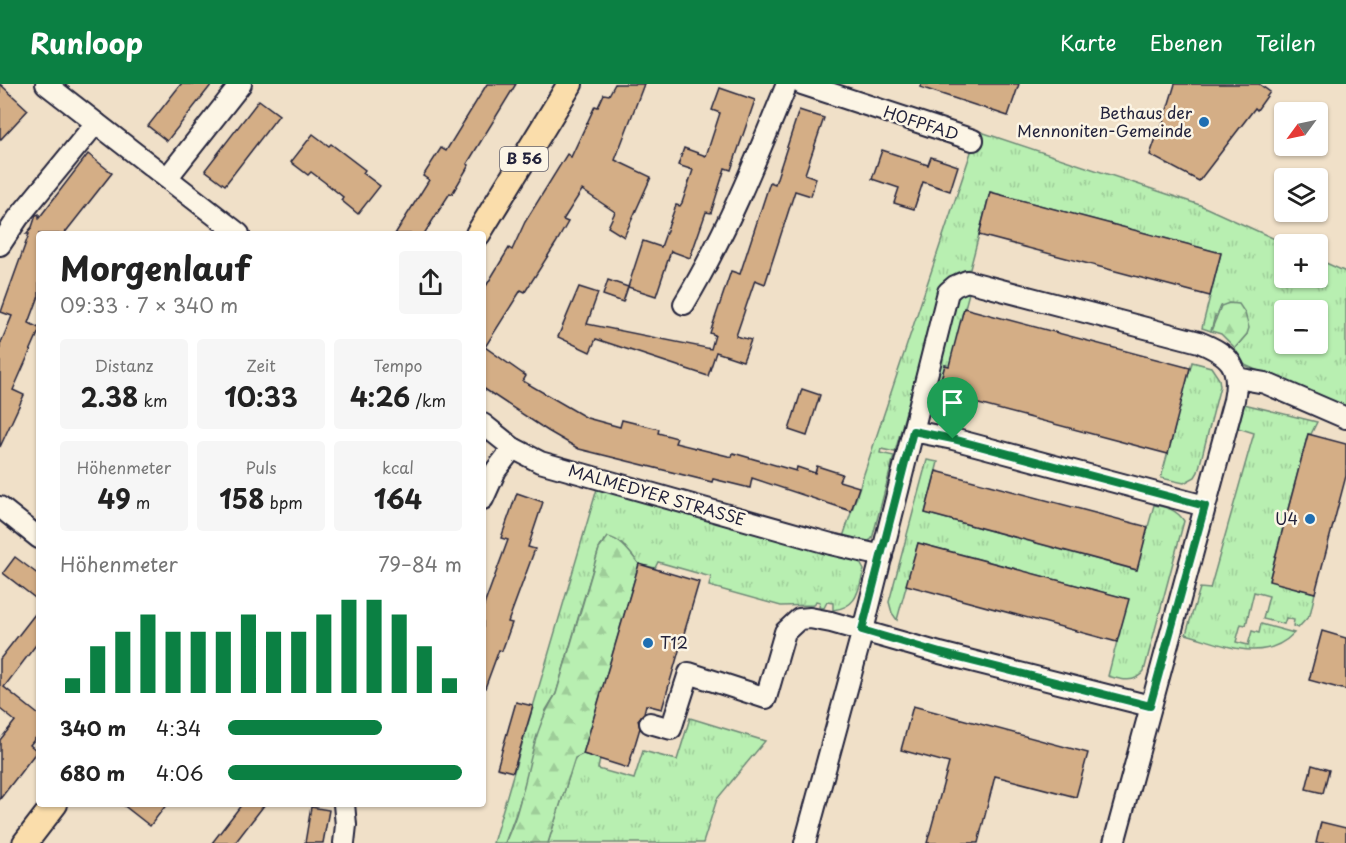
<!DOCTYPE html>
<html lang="de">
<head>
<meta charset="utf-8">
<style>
	:root { --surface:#fff; --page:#f6f6f6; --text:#222; --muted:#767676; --accent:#0b8043 }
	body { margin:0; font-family:"Playpen Sans",sans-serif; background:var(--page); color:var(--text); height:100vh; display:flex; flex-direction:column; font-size:22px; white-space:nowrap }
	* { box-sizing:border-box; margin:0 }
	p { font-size:20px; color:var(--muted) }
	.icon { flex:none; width:33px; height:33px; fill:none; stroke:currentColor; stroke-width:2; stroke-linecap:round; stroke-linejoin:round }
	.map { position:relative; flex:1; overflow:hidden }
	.details { position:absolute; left:36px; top:147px; width:450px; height:576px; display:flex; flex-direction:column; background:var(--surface); border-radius:6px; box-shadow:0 2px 4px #0004 }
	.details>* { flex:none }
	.needle { width:39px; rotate:237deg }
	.tools { position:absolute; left:1274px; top:18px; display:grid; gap:12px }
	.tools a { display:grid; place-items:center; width:54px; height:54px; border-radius:6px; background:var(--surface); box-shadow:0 2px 4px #0004; font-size:30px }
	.pin { position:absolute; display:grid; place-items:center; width:51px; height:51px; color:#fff; margin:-62px -26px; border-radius:50% 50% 50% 0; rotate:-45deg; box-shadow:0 0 6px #0007 }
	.pin .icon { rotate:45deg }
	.round { display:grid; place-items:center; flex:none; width:63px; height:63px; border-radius:6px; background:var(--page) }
	.head { display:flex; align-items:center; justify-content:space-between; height:102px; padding:0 24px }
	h1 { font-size:33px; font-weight:700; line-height:45px }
	.stats { display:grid; grid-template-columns:repeat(3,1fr); gap:9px; height:102px; padding:6px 24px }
	.stats div { display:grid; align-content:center; border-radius:6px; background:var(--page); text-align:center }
	.stats b { font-size:26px; font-weight:700 }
	.stats small { font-size:16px; font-weight:400 }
	.stats p { font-size:16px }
	.chart { height:168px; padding:12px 24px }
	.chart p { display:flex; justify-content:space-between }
	.chart svg { width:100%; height:108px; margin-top:6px; stroke:var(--accent); stroke-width:6 }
	ul { padding:0 24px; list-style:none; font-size:20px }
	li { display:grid; grid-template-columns:96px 72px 1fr; align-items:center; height:45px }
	li i { height:15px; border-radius:8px; background:var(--accent) }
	header { display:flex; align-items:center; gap:36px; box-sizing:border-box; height:84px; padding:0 30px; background:var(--accent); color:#fff }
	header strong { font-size:28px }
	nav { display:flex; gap:33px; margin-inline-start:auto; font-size:21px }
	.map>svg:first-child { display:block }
	.grass { fill:url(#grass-tufts); stroke:#6d8876; stroke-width:1.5; fill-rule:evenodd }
	.forest { fill:url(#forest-firs); stroke:#6d8876; stroke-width:1.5 }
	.building { fill:#d4ae86; stroke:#22223b; stroke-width:1.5 }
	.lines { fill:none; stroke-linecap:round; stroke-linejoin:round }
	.minor-casing { stroke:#22223b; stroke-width:24 }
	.major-casing { stroke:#22223b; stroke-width:28 }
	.minor { stroke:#fcf5e5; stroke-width:20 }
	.major { stroke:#faddab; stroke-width:24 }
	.route-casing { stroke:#fff; stroke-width:12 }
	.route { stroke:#0b8043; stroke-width:8 }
	.poi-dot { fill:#1f6fb2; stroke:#fcf5e5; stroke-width:2 }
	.labels { text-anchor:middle; stroke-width:5; stroke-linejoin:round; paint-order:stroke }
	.shield { fill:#fcf5e5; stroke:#63616e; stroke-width:1.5 }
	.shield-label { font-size:15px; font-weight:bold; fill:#22223b }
	.poi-label { font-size:16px; fill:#22223b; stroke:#fcf5e5; text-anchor:end }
	.street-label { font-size:16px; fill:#22223b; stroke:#fcf5e5 }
</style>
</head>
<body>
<header>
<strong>Runloop</strong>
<nav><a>Karte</a><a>Ebenen</a><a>Teilen</a></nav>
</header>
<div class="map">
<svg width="1346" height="759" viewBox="0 0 1346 759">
	<defs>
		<pattern id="grass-tufts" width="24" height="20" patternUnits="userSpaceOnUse" patternTransform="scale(1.5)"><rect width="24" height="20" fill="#b8efb1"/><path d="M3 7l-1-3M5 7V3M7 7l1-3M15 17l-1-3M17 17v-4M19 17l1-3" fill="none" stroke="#9ecd99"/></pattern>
		<pattern id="forest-firs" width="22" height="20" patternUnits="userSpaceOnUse" patternTransform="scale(1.5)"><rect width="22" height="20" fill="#b8efb1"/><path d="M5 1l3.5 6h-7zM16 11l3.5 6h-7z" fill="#9ecd99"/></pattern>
	</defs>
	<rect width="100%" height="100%" fill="#f0e0c8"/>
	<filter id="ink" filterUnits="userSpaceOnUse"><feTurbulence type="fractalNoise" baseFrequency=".0167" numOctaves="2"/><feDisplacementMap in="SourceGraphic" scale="12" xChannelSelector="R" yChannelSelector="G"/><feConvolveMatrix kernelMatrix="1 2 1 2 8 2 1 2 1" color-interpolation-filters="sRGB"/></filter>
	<g filter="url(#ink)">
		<g class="grass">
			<path d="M978,47l222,74 86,39h-2v34h33v-19l29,13v137l-99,-43 -7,-5 -5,-13 12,-14 -32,-18 -4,15 -9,-3 19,-75 -231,-61 -20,77c-20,2 -27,15 -34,32l-41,151 -14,-3 -1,4 14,3 -22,83 -8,5 -21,-7zM1284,226h33v34h-33z"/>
			<polygon points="964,209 969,209 957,253 1182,313 1192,278 1211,283 1219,295 1220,302 1198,388 1195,393 1184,399 1161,394 1175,342 945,281 937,309 933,303 954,223 957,214"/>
			<path d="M1244,320l73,18 -6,12h-3l-39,146 46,13 -5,22 -12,13 -5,-2 1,-6 -8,-2 -2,6 -21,-5 6,-23 -15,-4 -8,33 -5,-1 -5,18 12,3 4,-14 7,2 2,-9 33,9c-31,32 -71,11 -108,1l14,-46 10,1 44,-156 -16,-5z"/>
			<path d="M927,376l11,2 -13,51 211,57 18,-65c13,2 23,5 30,16l-40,150c-10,13 -22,9 -36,5l20,-77 -210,-56 -21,77 -5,-7 -3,-11z"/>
			<path d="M597,405l262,72 5,9c-6,21 -6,37 -31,40v-7l-6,-1 -3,6 -5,-1 1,-5 -4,-1 -2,4 -33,1 -72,-20 2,-9 -53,-15 -3,6 -16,-4 -14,-17 -21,-7 -5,9 -18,59 -25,86 -10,16 -28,98 -13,35h-12z"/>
			<polygon points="690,634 765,657 717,715 703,759 548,759 575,673 583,670 600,675 598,685 634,695 643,667 677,676"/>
		</g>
		<g class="forest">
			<polygon points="1229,219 1239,220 1245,229 1249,244 1247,250 1235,264 1221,250 1211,247 1221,222"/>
			<path d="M608,453c14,3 22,16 31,27l-56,190 -8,4 -27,85h-43c5,-12 10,-23 13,-35 12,-39 15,-79 38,-114l43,-145z"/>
		</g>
		<g class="building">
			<polygon points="0,0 28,26 0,56"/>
			<polygon points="181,0 212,0 167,57 148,42"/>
			<polygon points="487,0 516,0 467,80 469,81 452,110 450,109 424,150 395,150 429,96 423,92 441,64 446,67"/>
			<polygon points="615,0 644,0 615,76 651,93 624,153 608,143 615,128 582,106 563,136 568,138 556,159 525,208 521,206 485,263 526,292 523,297 587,334 620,343 622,336 659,345 658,349 677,354 675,359 732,373 733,369 796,387 797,383 815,389 817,382 842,390 839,397 859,403 851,427 752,394 750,404 713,395 712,398 579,365 548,347 483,304 483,207 509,164 512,166 525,138 567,70 571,73 595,22 598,23 604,10 609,11"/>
			<polygon points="921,0 1019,0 1008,32 920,3"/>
			<polygon points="1175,0 1259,0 1270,8 1257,26 1255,24 1199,97 1150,71 1157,51 1159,52"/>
			<polygon points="720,4 755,16 731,86 725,84 711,129 706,128 690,174 671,167 656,212 628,203 643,157 661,163 676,121 680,122 682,119 693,86 678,81 684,64 706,72 720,29 712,26"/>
			<polygon points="259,16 279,31 225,101 205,86"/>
			<polygon points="799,26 824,34 805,90 816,94 811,112 795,107 765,200 755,196 736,252 751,256 743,277 716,268 708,292 596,255 590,268 558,253 579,203 598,209 587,240 711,265 715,251 710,249 731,187 740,190 770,98 775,100"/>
			<polygon points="313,50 329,62 331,60 365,86 363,89 380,102 358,130 341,116 343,113 327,100 311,88 308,91 291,78"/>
			<polygon points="882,66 928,81 931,73 958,82 950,107 923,98 914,125 894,119 899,104 872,95"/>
			<polygon points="88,70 112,89 64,150 39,150 39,212 29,239 39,244 39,247 13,306 24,311 0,363 0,261 12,232 1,228 29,150 26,150 32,143 36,131 39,130 39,134"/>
			<polygon points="990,108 1221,169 1210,212 979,151"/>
			<polygon points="608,196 628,203 623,218 603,211"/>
			<polygon points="964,224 1190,284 1168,370 937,309 945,281 949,282"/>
			<polygon points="802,305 820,311 807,352 789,346"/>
			<polygon points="1308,350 1346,360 1346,392 1315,509 1269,497"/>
			<polygon points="936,387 1148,443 1137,486 925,429"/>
			<polygon points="517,409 543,418 528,463 535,465 508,538 512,539 502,567 499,566 485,604 483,603 483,524 508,456 501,454"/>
			<polygon points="918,459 1129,515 1117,558 906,501"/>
			<polygon points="15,473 39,491 39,517 3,489"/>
			<polygon points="639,480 699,498 662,625 646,621 644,629 638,636 640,644 628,684 583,670"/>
			<polygon points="39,525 39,557 4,603 39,631 39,650 30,661 37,667 0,715 0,656 15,637 0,625 0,575"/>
			<polygon points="1322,547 1346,554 1346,606 1309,596"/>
			<polygon points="516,618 533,622 513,688 497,684"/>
			<polygon points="913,622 1088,669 1076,713 995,692 978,759 927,759 949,679 901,666"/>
			<polygon points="1312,681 1329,686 1323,709 1306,705"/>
			<polygon points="122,720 167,720 150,742"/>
			<polygon points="242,720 265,720 235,759 212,759"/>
			<polygon points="311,723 329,726 323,759 305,759"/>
			<polygon points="1321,738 1346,744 1346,759 1316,759"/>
		</g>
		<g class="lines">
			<defs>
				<g id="minor">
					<polyline points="46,0 239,150"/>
					<polyline points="802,0 973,56"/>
					<polyline points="167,94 241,0"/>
					<polyline points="0,161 18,134 96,39"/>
					<path d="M684,220c42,-70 72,-144 103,-220"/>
					<polyline points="1237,294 1265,299 1346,334"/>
					<polyline points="483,340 513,364 540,378 831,460 882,472"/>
					<polyline points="913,347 953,355 1205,422"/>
					<polyline points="483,415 496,386 513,364"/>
					<polyline points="0,423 39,454"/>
					<polyline points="650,639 671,645 689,589 766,614 785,548 799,535 810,534 831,538 940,569 1150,622"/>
					<polyline points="344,720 346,741 344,759"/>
					<path d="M805,759l58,-213 85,-338 7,-6 12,-5 232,61c31,13 42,23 35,58l-120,443"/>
				</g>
				<g id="major">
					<polyline points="478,150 570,0"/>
					<polyline points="25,759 55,720"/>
				</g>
			</defs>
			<use href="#minor" class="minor-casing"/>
			<use href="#major" class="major-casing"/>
			<use href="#minor" class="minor"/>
			<use href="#major" class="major"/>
		</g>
	</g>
	<g class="lines" filter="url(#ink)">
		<defs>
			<polygon id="route" points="913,347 953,355 1205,422 1150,622 940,569 862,546"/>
		</defs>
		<use href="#route" class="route-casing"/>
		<use href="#route" class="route"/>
	</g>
	<g class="poi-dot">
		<circle cx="1204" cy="38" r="6"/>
		<circle cx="1310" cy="435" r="6"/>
		<circle cx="648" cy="559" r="6"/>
	</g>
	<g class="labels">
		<rect class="shield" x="500" y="63" width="48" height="24" rx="4.5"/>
		<g class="shield-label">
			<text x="524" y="80">B 56</text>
		</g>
		<g class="poi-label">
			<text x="1192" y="35">Bethaus der<tspan x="1192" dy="18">Mennoniten-Gemeinde</tspan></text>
			<text x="1298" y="441">U4</text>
			<text x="660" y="565" text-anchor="start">T12</text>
		</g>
		<g class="street-label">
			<text transform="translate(921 39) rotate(18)" y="6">HOFPFAD</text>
			<text transform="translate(657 411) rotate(16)" y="6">MALMEDYER STRASSE</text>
		</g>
	</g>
</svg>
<div class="tools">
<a><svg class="needle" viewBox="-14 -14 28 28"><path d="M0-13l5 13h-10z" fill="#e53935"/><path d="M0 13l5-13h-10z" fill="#767676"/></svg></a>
<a><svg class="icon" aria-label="layers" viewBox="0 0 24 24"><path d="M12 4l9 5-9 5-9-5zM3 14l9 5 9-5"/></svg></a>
<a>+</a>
<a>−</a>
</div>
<div class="pin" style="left:953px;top:355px;background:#1e9e55"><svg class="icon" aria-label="arrive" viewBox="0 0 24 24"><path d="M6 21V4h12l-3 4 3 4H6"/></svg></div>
<section class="details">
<div class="head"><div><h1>Morgenlauf</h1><p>09:33 · 7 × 340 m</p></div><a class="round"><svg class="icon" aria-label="share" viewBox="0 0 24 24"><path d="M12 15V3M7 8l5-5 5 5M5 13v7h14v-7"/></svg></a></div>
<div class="stats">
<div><p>Distanz</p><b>2.38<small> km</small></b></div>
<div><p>Zeit</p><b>10:33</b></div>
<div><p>Tempo</p><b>4:26<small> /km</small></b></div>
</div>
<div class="stats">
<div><p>Höhenmeter</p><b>49<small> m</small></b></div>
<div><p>Puls</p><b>158<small> bpm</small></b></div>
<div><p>kcal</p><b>164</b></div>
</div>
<div class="chart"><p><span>Höhenmeter</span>79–84 m</p>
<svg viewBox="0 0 160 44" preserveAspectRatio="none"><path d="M5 44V38M15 44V25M25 44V19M35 44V12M45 44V19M55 44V19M65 44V19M75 44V12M85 44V19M95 44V19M105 44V12M115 44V6M125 44V6M135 44V12M145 44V25M155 44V38"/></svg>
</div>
<ul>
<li><b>340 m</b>4:34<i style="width:66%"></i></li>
<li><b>680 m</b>4:06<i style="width:100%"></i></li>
</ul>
</section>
</div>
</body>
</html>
